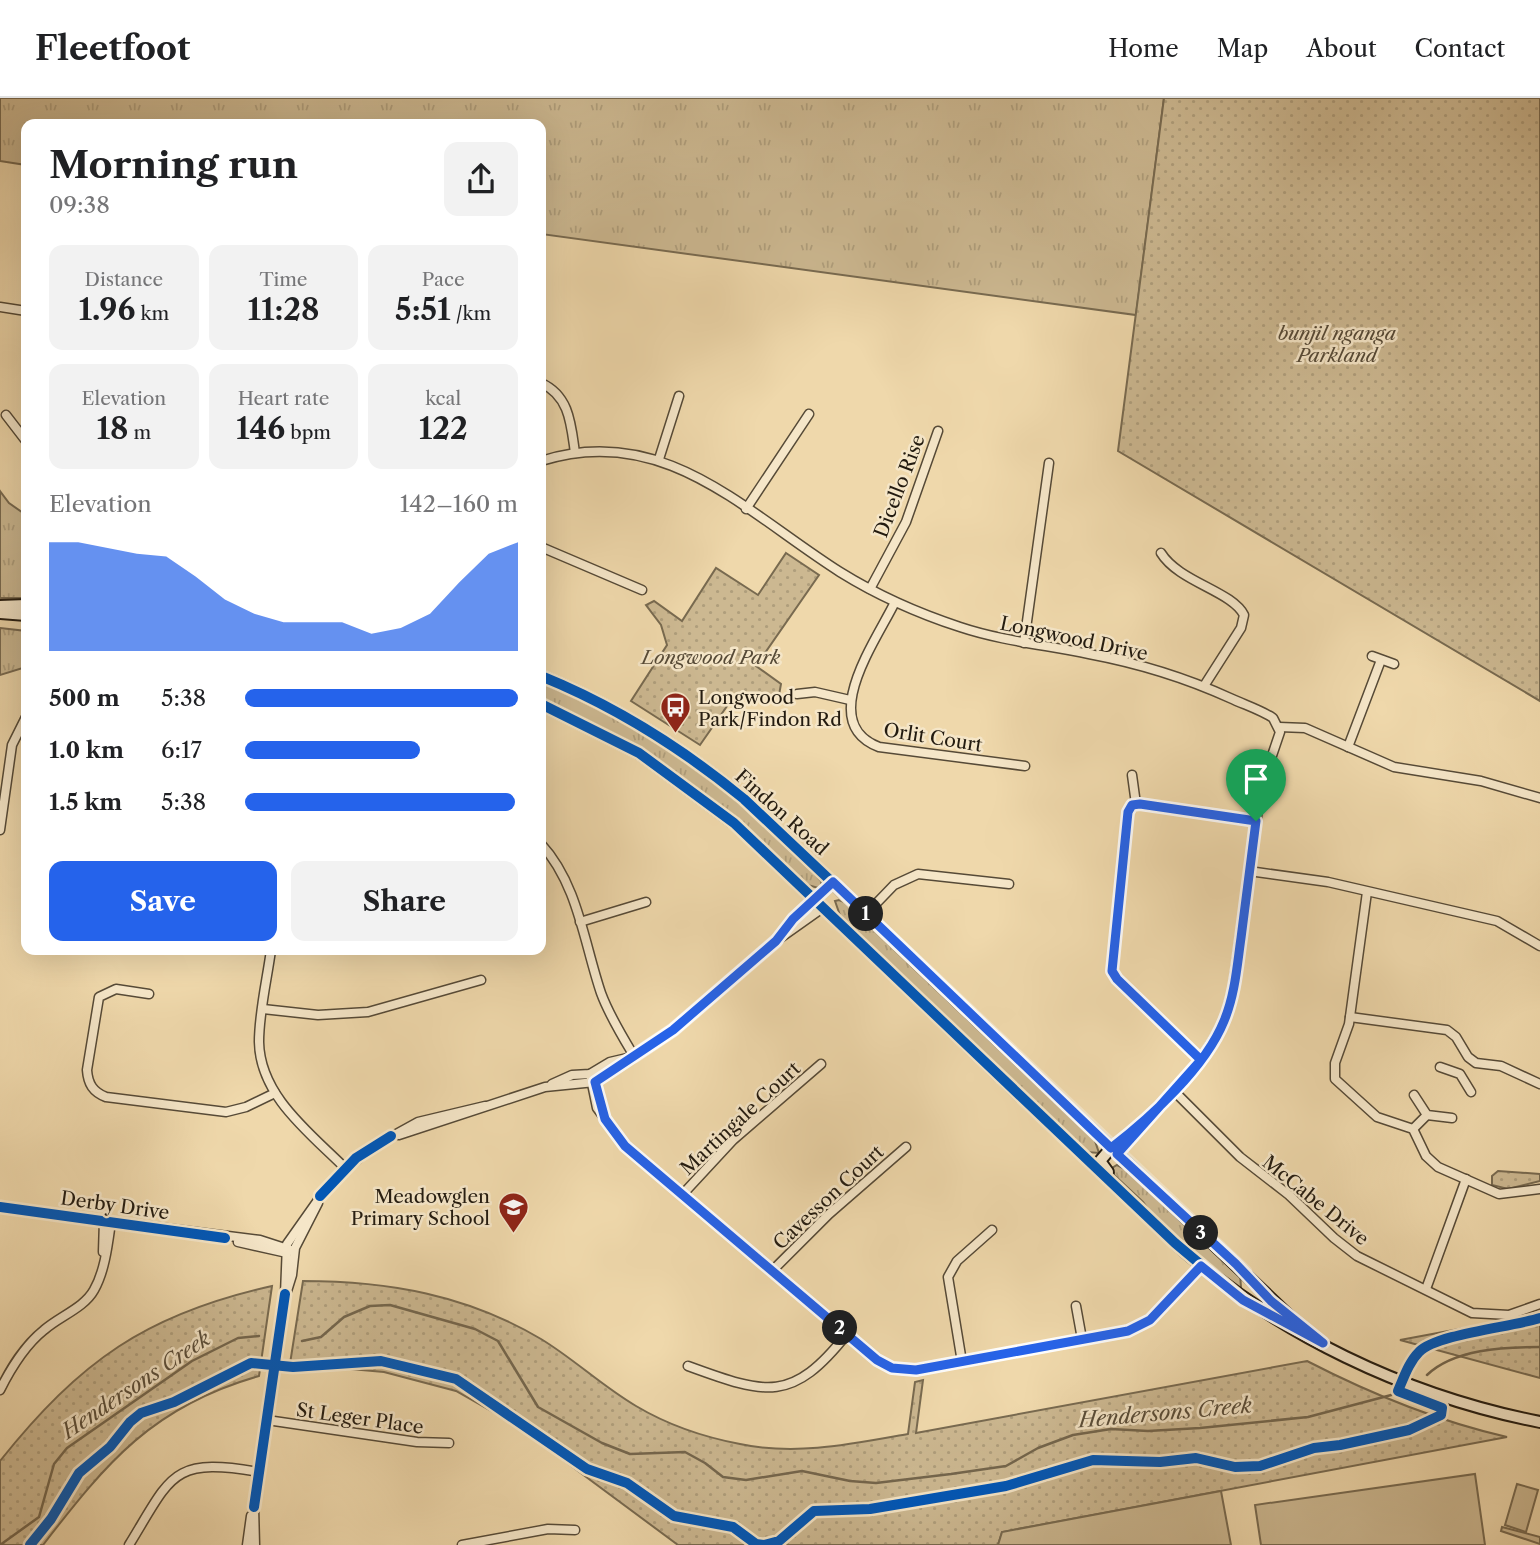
<!DOCTYPE html>
<html lang="en">
<head>
<meta charset="utf-8">
<style>
	:root { --surface:#fff; --page:#f2f2f2; --text:#202124; --muted:#757577; --line:#e0e0e0; --accent:#2563eb }
	body { margin:0; font-family:"Libre Caslon Text",serif; background:var(--page); color:var(--text); height:100vh; display:flex; flex-direction:column; font-size:26px; white-space:nowrap }
	* { box-sizing:border-box; margin:0 }
	p { font-size:23px; color:var(--muted) }
	.icon { flex:none; width:38px; height:38px; fill:none; stroke:currentColor; stroke-width:2; stroke-linecap:round; stroke-linejoin:round }
	.map { position:relative; flex:1; overflow:hidden }
	.panel { position:absolute; left:21px; top:21px; width:525px; height:836px; display:flex; flex-direction:column; background:var(--surface); border-radius:14px; box-shadow:0 7px 28px #0002 }
	.panel>* { flex:none }
	.pin { position:absolute; display:grid; place-items:center; width:60px; height:60px; color:#fff; margin:-72px -30px; border-radius:50% 50% 50% 0; rotate:-45deg; box-shadow:0 0 7px #0007 }
	.pin .icon { rotate:45deg }
	.km { position:absolute; width:35px; height:35px; margin:-18px; border-radius:50%; background:#222; color:#fff; font-size:19px; line-height:35px; text-align:center }
	.round { display:grid; place-items:center; flex:none; width:74px; height:74px; border-radius:14px; background:var(--page) }
	.overview { display:flex; align-items:center; justify-content:space-between; height:119px; padding:0 28px }
	h1 { font-size:38px; font-weight:700; line-height:52px }
	.metrics { display:grid; grid-template-columns:repeat(3,1fr); gap:10px; height:119px; padding:7px 28px }
	.metrics div { display:grid; align-content:center; border-radius:14px; background:var(--page); text-align:center }
	.metrics b { font-size:30px; font-weight:700 }
	.metrics small { font-size:19px; font-weight:400 }
	.metrics p { font-size:19px }
	.chart { height:196px; padding:14px 28px }
	.chart p { display:flex; justify-content:space-between }
	.chart svg { width:100%; height:126px; margin-top:7px; fill:var(--accent); opacity:.7 }
	.primary-button { display:flex; gap:14px; margin-top:auto; padding:14px 28px }
	.primary-button a { flex:1; height:80px; border-radius:14px; background:var(--accent); color:#fff; font-size:28px; font-weight:700; line-height:80px; text-align:center }
	.primary-button a+a { background:var(--page); color:var(--text) }
	ul { padding:0 28px; list-style:none; font-size:23px }
	li { display:grid; grid-template-columns:112px 84px 1fr; align-items:center; height:52px }
	li i { height:18px; border-radius:9px; background:var(--accent) }
	header { display:flex; align-items:center; gap:42px; box-sizing:border-box; height:98px; padding:0 35px; background:var(--surface); border-bottom:2px solid var(--line) }
	header strong { font-size:33px }
	nav { display:flex; gap:38px; margin-inline-start:auto; font-size:24px }
	.map>svg:first-child { display:block }
	.grass { fill:url(#grass-tufts); stroke:#786a50; stroke-width:2 }
	.park { fill:url(#park-dots); stroke:#786a50; stroke-width:2 }
	.pitch { fill:#ccb891; stroke:#786a50; stroke-width:2 }
	.lines { fill:none; stroke-linecap:round; stroke-linejoin:round }
	.stream { stroke:#74664d; stroke-width:2.5 }
	.street-casing { stroke:#564a37; stroke-width:11 }
	.secondary-casing { stroke:#231b10; stroke-width:14 }
	.street { stroke:#f5e6c8; stroke-width:8 }
	.secondary { stroke:#f5e6c8; stroke-width:10 }
	.cycleway-casing { stroke:#f5e6c8; stroke-width:15 }
	.cycleway { stroke:#0057b8; stroke-width:10 }
	.route-casing { stroke:#fff; stroke-width:14 }
	.route { stroke:#2563eb; stroke-width:9 }
	.labels { text-anchor:middle; stroke-width:5; stroke-linejoin:round; paint-order:stroke }
	.park-label { font-size:19px; font-style:italic; fill:#564a37; stroke:#f5e6c8 }
	.street-label { font-size:19px; fill:#231b10; stroke:#f5e6c8 }
	.poi-label { font-size:19px; fill:#231b10; stroke:#f5e6c8; text-anchor:start }
	.water-label { font-size:21px; font-style:italic; fill:#594d39; stroke:#f5e6c8 }
</style>
</head>
<body>
<header>
<strong>Fleetfoot</strong>
<nav><a>Home</a><a>Map</a><a>About</a><a>Contact</a></nav>
</header>
<div class="map">
<svg width="1540" height="1447" viewBox="0 0 1540 1447">
	<defs>
		<pattern id="grass-tufts" width="24" height="20" patternUnits="userSpaceOnUse" patternTransform="scale(1.75)"><rect width="24" height="20" fill="#ccb891"/><path d="M3 7l-1-3M5 7V3M7 7l1-3M15 17l-1-3M17 17v-4M19 17l1-3" fill="none" stroke="#af9e7c"/></pattern>
		<pattern id="park-dots" width="8" height="8" patternUnits="userSpaceOnUse" patternTransform="scale(1.75)"><rect width="8" height="8" fill="#ccb891"/><path d="M2 2h.1M6 6h.1" fill="none" stroke="#af9e7c" stroke-width="1.8" stroke-linecap="round"/></pattern>
	</defs>
	<rect width="100%" height="100%" fill="#efd8ab"/>
	<filter id="stains"><feTurbulence type="fractalNoise" baseFrequency=".00286" numOctaves="4"/><feColorMatrix values="0 0 0 0 .2 0 0 0 0 .09 0 0 0 0 .02 0 0 0 .5 -.17"/></filter>
	<radialGradient id="worn" r=".72"><stop offset=".6" stop-color="#630" stop-opacity="0"/><stop offset="1" stop-color="#630" stop-opacity=".3"/></radialGradient>
	<g class="grass">
		<polygon points="0,0 1164,0 1136,217 541,136 541,26 26,26 26,67 0,63"/>
		<polygon points="0,393 9,405 26,417 26,500 0,500"/>
		<polygon points="0,530 26,533 26,569 0,577"/>
		<path d="M541,581c110,48 199,113 280,202l1,8 -18,-5 -107,-93 -156,-91z"/>
		<polygon points="839,802 849,806 1094,1040 1099,1055 1086,1054 842,823 835,803"/>
		<polygon points="1117,1067 1129,1073 1240,1176 1241,1189 1238,1191 1158,1125 1143,1104 1113,1076 1112,1070"/>
		<polygon points="1502,1429 1540,1439 1540,1446 1501,1433"/>
	</g>
	<g class="park">
		<polygon points="1164,0 1540,0 1540,603 1118,353"/>
		<polygon points="786,455 819,477 756,568 781,586 779,597 732,601 700,647 631,603 667,547 661,527 646,507 654,503 682,523 716,470 758,497"/>
		<polygon points="1498,1073 1540,1076 1540,1083 1508,1091 1492,1087 1492,1078"/>
		<path d="M303,1183c85,0 164,14 238,58 33,20 61,47 95,67 32,19 67,31 104,38 56,12 112,0 168,-10l7,-52 8,-2 -7,53 391,-72c64,33 130,60 200,76l-505,95 -4,13h-320l-162,-120 -60,-34 -72,-19 -45,-4 -50,2z"/>
		<path d="M272,1188l-13,90c-106,30 -152,86 -216,169h-43v-84c80,-100 146,-147 272,-175z"/>
		<polygon points="1540,1216 1540,1280 1400,1242"/>
	</g>
	<g class="pitch">
		<polygon points="1475,1376 1485,1447 1261,1447 1255,1407"/>
		<polygon points="1517,1386 1538,1392 1526,1434 1505,1427"/>
		<polygon points="1221,1393 1231,1447 998,1447 1002,1434"/>
	</g>
	<g class="lines">
		<g class="stream">
			<polyline points="302,1243 321,1239 344,1219 370,1208 390,1207 475,1231 498,1243 538,1309 602,1345 630,1356 685,1354 705,1365 723,1379 746,1382 802,1373 850,1383 876,1385 951,1376 1006,1368 1038,1350 1073,1337 1111,1331 1148,1333 1200,1330 1308,1319 1395,1296"/>
			<path d="M1427,1277c27,-26 77,-28 113,-28"/>
			<polyline points="0,1447 39,1419 54,1366 67,1350 192,1263 238,1240 259,1238"/>
		</g>
		<defs>
			<g id="street">
				<polyline points="0,209 26,213"/>
				<path d="M541,285c29,13 30,42 34,70"/>
				<polyline points="6,317 26,343"/>
				<polyline points="659,361 679,298"/>
				<path d="M541,363c122,-39 203,50 299,111 37,23 77,41 120,55 42,14 86,18 129,27 48,9 97,24 141,44 15,7 31,12 43,20l7,14 -19,56 -28,201 -9,33 -23,38 -84,94"/>
				<polyline points="746,411 809,316"/>
				<polyline points="541,449 642,492"/>
				<path d="M1161,455c18,29 71,38 83,62l-3,13 -37,58"/>
				<polyline points="870,491 906,424 938,333"/>
				<path d="M895,504c-19,39 -79,121 -16,145l146,19"/>
				<polyline points="1024,545 1049,365"/>
				<polyline points="1372,558 1394,566"/>
				<polyline points="797,596 815,594 850,602"/>
				<polyline points="1279,629 1305,630 1394,669 1481,683 1540,700"/>
				<polyline points="1348,649 1381,562"/>
				<polyline points="1132,677 1136,706"/>
				<polyline points="1136,706 1130,710 1127,720 1112,872 1117,881 1201,962"/>
				<polyline points="1136,706 1256,723"/>
				<polyline points="0,732 12,647 26,619"/>
				<path d="M541,746c37,40 43,99 60,149 8,22 21,43 33,63"/>
				<polyline points="1249,773 1328,784 1497,823 1540,848"/>
				<polyline points="1367,794 1349,926 1335,965 1335,981 1377,1019 1413,1031 1426,1058 1438,1069 1499,1096 1540,1091"/>
				<polyline points="866,816 894,787 918,776 1009,786"/>
				<polyline points="580,824 646,804"/>
				<polyline points="780,838 816,801"/>
				<path d="M271,852c-4,30 -12,62 -12,92 1,54 51,91 86,126"/>
				<path d="M149,896l-33,-5 -17,8 -12,73c1,14 6,22 19,27l120,15 20,-5 29,-14"/>
				<polyline points="263,911 318,917 368,914 481,882"/>
				<polyline points="1350,919 1447,932 1456,939 1468,959 1476,965 1501,968 1540,986"/>
				<polyline points="1440,969 1460,976 1471,994"/>
				<polyline points="590,976 597,1010 625,1048 877,1262 893,1271 916,1272 1127,1233 1150,1222 1201,1168"/>
				<polyline points="552,986 572,977 590,976 610,964 627,960"/>
				<polyline points="1173,992 1240,1059 1289,1097 1334,1140 1357,1158 1472,1215 1509,1217 1540,1206"/>
				<polyline points="1414,997 1427,1017 1452,1020"/>
				<polyline points="1413,1031 1427,1017"/>
				<polyline points="399,1037 545,989 595,984 660,942 776,843 824,809"/>
				<polyline points="682,1097 733,1042 821,966"/>
				<polyline points="0,1109 260,1142 294,1153"/>
				<polyline points="238,1144 287,1155"/>
				<polyline points="103,1154 104,1123"/>
				<polyline points="772,1173 829,1116 906,1049"/>
				<polyline points="1426,1191 1466,1081"/>
				<polyline points="287,1193 292,1177 295,1150 318,1105"/>
				<polyline points="1076,1208 1082,1241"/>
				<polyline points="962,1264 948,1179 957,1163 992,1132"/>
				<path d="M688,1268c79,29 104,37 159,-32"/>
				<path d="M0,1292c11,-22 24,-44 44,-60 16,-14 40,-22 50,-40 11,-19 14,-47 17,-68"/>
				<polyline points="267,1322 417,1344 449,1345"/>
				<path d="M129,1447c43,-70 42,-88 130,-73"/>
				<polyline points="247,1447 251,1418"/>
				<polyline points="255,1447 254,1409 285,1196 287,1146 328,1088 369,1051 418,1024 485,1008"/>
				<polyline points="462,1447 548,1431 575,1432"/>
			</g>
			<g id="secondary">
				<polyline points="0,508 26,507"/>
				<polyline points="0,515 26,517"/>
				<path d="M541,578c74,30 142,73 203,123l557,528"/>
				<path d="M541,606l98,49 95,70 441,420c101,91 232,153 365,179"/>
				<polyline points="1108,1074 1100,1063 1111,1050"/>
			</g>
		</defs>
		<use href="#street" class="street-casing"/>
		<use href="#secondary" class="secondary-casing"/>
		<use href="#street" class="street"/>
		<use href="#secondary" class="secondary"/>
		<defs>
			<g id="cycleway">
				<path d="M541,578c74,30 142,73 203,123l501,473"/>
				<polyline points="541,606 639,655 734,725 1175,1145 1243,1202"/>
				<polyline points="634,958 673,932 776,843"/>
				<polyline points="320,1098 356,1060 391,1038"/>
				<polyline points="0,1109 225,1140"/>
				<polyline points="254,1409 285,1196"/>
				<path d="M30,1447l21,-26 28,-46 31,-26 20,-25 11,-9 33,-11 77,-39 42,4 88,-6 75,18 131,90 40,14 47,33 59,11 23,17 8,1 15,-4 35,-30 56,-2 136,-23 87,-26 67,2 36,-4 39,9 25,-1 54,-18 26,-3 69,-15 32,-15 1,-7 -44,-17c6,-14 11,-29 21,-39 17,-18 93,-25 121,-34"/>
			</g>
		</defs>
		<use href="#cycleway" class="cycleway-casing"/>
		<use href="#cycleway" class="cycleway"/>
	</g>
	<g class="lines">
		<defs>
			<path id="route" d="M1256,723c-5,39 -10,78 -15,117 -4,28 -6,57 -17,83 -19,47 -73,96 -113,127l-278,-266 -40,37 -17,22 -103,89 -78,52 10,37 20,27 252,214 15,8 24,2 212,-39 22,-11 51,-54 42,34 80,43 -52,-42 -35,-37 -119,-110 84,-94 -84,-81 -5,-8 16,-159 4,-7 8,-1 116,17"/>
		</defs>
		<use href="#route" class="route-casing"/>
		<use href="#route" class="route"/>
	</g>
	<defs>
		<symbol id="bus-pin" viewBox="-11 -11 22 30"><path d="M0 17L-7.5 6A9.5 9.5 0 1 1 7.5 6Z" fill="#8f2418" stroke="#f5e6c8"/><path d="M-5-6H5V4H4V6H2V4H-2V6H-4V4H-5ZM-3.5-4V0h7V-4ZM-3.5 1.2v1.5H-2V1.2ZM2 1.2v1.5H3.5V1.2Z" fill="#fff"/></symbol>
		<symbol id="school-pin" viewBox="-11 -11 22 30"><path d="M0 17L-7.5 6A9.5 9.5 0 1 1 7.5 6Z" fill="#8f2418" stroke="#f5e6c8"/><path d="M0-5L7-2L0 1L-7-2ZM-4 1L0 2.5L4 1V4Q0 6-4 4Z" fill="#fff"/></symbol>
	</defs>
	<g fill-rule="evenodd">
		<use href="#bus-pin" x="658" y="592" width="35" height="47"/>
		<use href="#school-pin" x="496" y="1092" width="35" height="47"/>
	</g>
	<g class="labels">
		<g class="park-label">
			<text x="1337" y="242">bunjil nganga<tspan x="1337" dy="22">Parkland</tspan></text>
			<text x="711" y="566">Longwood Park</text>
		</g>
		<g class="street-label">
			<text transform="translate(899 388) rotate(-69)" y="7">Dicello Rise</text>
			<text transform="translate(1074 540) rotate(12)" y="7">Longwood Drive</text>
			<text transform="translate(933 639) rotate(9)" y="7">Orlit Court</text>
			<text transform="translate(782 714) rotate(42)" y="7">Findon Road</text>
			<text transform="translate(740 1020) rotate(-43)" y="7">Martingale Court</text>
			<text transform="translate(828 1099) rotate(-43)" y="7">Cavesson Court</text>
			<text transform="translate(1316 1102) rotate(39)" y="7">McCabe Drive</text>
			<text transform="translate(115 1107) rotate(8)" y="7">Derby Drive</text>
			<text transform="translate(360 1320) rotate(8)" y="7">St Leger Place</text>
		</g>
		<g class="poi-label">
			<text x="698" y="606">Longwood<tspan x="698" dy="22">Park/Findon Rd</tspan></text>
			<text x="490" y="1105" text-anchor="end">Meadowglen<tspan x="490" dy="22">Primary School</tspan></text>
		</g>
		<g class="water-label">
			<text transform="translate(136 1287) rotate(-34)" y="7">Hendersons Creek</text>
			<text transform="translate(1165 1315) rotate(-5)" y="7">Hendersons Creek</text>
		</g>
	</g>
	<rect width="100%" height="100%" filter="url(#stains)"/>
	<rect width="100%" height="100%" fill="url(#worn)"/>
</svg>
<div class="pin" style="left:1256px;top:723px;background:#1e9e55"><svg class="icon" aria-label="arrive" viewBox="0 0 24 24"><path d="M6 21V4h12l-3 4 3 4H6"/></svg></div>
<b class="km" style="left:866px;top:816px">1</b>
<b class="km" style="left:840px;top:1230px">2</b>
<b class="km" style="left:1201px;top:1135px">3</b>
<section class="panel">
<div class="overview"><div><h1>Morning run</h1><p>09:38</p></div><a class="round"><svg class="icon" aria-label="share" viewBox="0 0 24 24"><path d="M12 15V3M7 8l5-5 5 5M5 13v7h14v-7"/></svg></a></div>
<div class="metrics">
<div><p>Distance</p><b>1.96<small> km</small></b></div>
<div><p>Time</p><b>11:28</b></div>
<div><p>Pace</p><b>5:51<small> /km</small></b></div>
</div>
<div class="metrics">
<div><p>Elevation</p><b>18<small> m</small></b></div>
<div><p>Heart rate</p><b>146<small> bpm</small></b></div>
<div><p>kcal</p><b>122</b></div>
</div>
<div class="chart"><p><span>Elevation</span>142–160 m</p>
<svg viewBox="0 0 160 44" preserveAspectRatio="none"><path d="M0 44V6L10 6L20 8L30 10L40 11L50 18L60 26L70 31L80 34L90 34L100 34L110 38L120 36L130 31L140 20L150 10L160 6V44z"/></svg>
</div>
<ul>
<li><b>500 m</b>5:38<i style="width:100%"></i></li>
<li><b>1.0 km</b>6:17<i style="width:64%"></i></li>
<li><b>1.5 km</b>5:38<i style="width:99%"></i></li>
</ul>
<div class="primary-button"><a>Save</a><a>Share</a></div>
</section>
</div>
</body>
</html>
